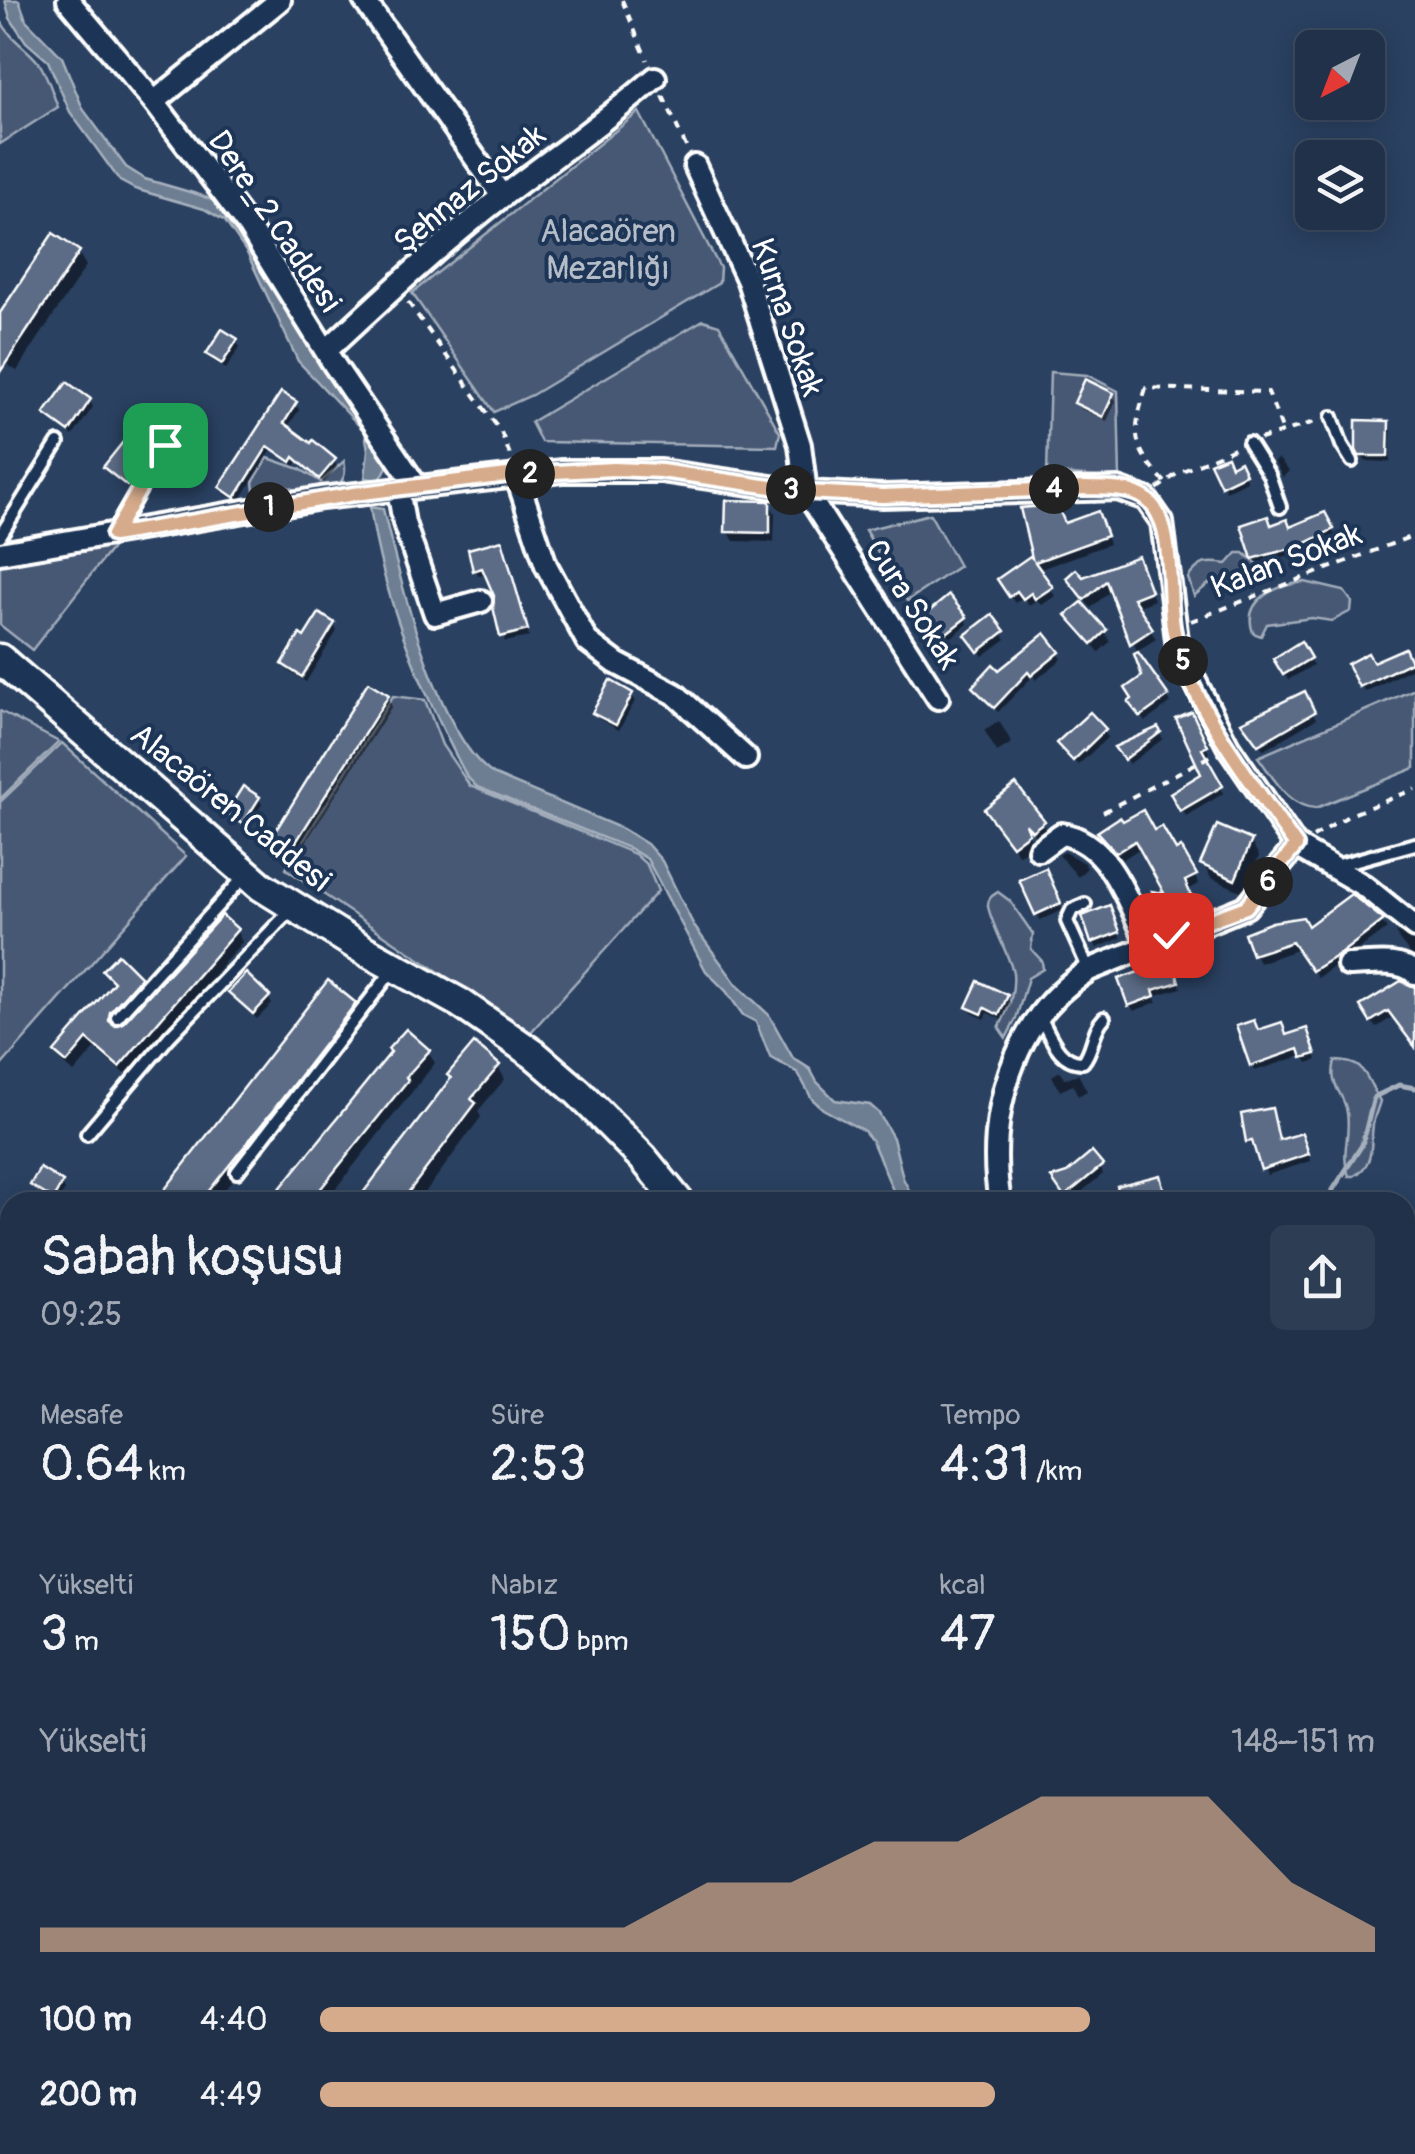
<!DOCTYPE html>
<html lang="tr">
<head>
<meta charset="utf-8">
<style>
	:root { --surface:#203149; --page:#2d3d53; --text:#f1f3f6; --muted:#a2a9b4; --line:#3d4c61; --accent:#d6ab8b }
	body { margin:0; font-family:Pangolin,sans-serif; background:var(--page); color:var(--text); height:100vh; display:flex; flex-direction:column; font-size:38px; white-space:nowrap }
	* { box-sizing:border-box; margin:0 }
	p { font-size:32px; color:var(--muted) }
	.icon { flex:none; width:55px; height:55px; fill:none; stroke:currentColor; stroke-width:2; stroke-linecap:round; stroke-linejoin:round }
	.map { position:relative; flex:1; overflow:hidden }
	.panel { position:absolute; left:0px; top:1192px; width:1415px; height:962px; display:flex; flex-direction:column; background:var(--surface); border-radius:30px 30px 0 0; box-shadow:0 5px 25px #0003,0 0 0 2px var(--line) }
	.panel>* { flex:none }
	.needle { width:65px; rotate:222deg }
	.tools { position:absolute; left:1295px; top:30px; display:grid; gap:20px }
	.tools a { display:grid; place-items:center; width:90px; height:90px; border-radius:15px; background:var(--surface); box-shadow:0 5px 25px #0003,0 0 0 2px var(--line); font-size:50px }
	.pin { position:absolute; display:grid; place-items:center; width:85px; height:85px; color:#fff; margin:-42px; border-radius:20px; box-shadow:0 5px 15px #0006 }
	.km { position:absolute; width:50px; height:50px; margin:-25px; border-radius:50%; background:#222; color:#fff; font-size:28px; line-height:50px; text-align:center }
	.round { display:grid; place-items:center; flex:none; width:105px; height:105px; border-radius:15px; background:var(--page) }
	.headline { display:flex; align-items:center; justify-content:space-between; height:170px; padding:0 40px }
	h1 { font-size:55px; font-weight:600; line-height:75px }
	.figures { display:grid; grid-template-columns:repeat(3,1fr); gap:15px; height:170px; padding:10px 40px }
	.figures div { display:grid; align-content:center }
	.figures b { font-size:50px; font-weight:600 }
	.figures small { font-size:28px; font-weight:400 }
	.figures p { font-size:28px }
	.chart { height:280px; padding:20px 40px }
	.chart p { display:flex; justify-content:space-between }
	.chart svg { width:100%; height:180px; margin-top:10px; fill:var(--accent); opacity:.7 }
	ul { padding:0 40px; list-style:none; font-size:32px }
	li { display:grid; grid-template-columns:160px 120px 1fr; align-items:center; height:75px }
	li i { height:25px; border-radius:12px; background:var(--accent) }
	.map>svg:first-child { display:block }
	.green { fill:#465975; stroke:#a2acba; stroke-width:2.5 }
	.water { fill:#6d7d92; stroke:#a7b1be; stroke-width:2.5 }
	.shadow { fill:#0007 }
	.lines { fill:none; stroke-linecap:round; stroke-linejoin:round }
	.stream { stroke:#a7b1be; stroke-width:5 }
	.building { fill:#5b6c86; stroke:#fff; stroke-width:2.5 }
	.lane-casing { stroke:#fff; stroke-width:18 }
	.street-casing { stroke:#fff; stroke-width:28 }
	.secondary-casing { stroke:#fff; stroke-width:35 }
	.path { stroke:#fff; stroke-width:4; stroke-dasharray:8 8; stroke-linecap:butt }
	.lane { stroke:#1d3557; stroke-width:10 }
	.street { stroke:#1d3557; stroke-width:20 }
	.secondary { stroke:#1d3557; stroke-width:28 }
	.route-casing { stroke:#fff; stroke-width:20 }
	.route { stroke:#d6ab8b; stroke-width:12 }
	.labels { text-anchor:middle; stroke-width:8; stroke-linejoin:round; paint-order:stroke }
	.street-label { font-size:32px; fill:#fff; stroke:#1d3557 }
	.park-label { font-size:32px; fill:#b5bdc8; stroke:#1d3557 }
</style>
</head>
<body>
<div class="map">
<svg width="1415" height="2154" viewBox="0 0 1415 2154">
	<rect width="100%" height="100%" fill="#2a4161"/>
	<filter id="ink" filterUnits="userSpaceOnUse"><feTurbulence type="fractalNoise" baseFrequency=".01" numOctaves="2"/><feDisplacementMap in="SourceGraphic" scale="20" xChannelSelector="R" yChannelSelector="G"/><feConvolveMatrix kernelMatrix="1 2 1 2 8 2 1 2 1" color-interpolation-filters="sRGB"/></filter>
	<g filter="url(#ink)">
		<g class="green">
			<path d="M0,19c11,22 24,26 38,43 10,12 14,31 20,45l-58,37z"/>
			<polygon points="639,112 720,268 719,283 532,395 494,412 412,293"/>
			<polygon points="703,320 719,325 780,433 777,446 541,442 531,422"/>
			<polygon points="1050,372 1087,375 1118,391 1120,479 1047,473"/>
			<path d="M268,458l32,11 21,13 23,-21c7,30 -21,29 -44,29 -8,0 -16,-5 -24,-6 -11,-1 -12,6 -22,7l-1,-9z"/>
			<polygon points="930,514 959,566 907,601 865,530"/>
			<polygon points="115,544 32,650 0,625 0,564"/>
			<path d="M1237,553h7l12,10 13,3 -3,7 -7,2 -9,13 -39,-6 -17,14 -6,-18c12,-17 19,-17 39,-14z"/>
			<path d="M1305,582l39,9 8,11 -1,9 -19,10 -20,-3 -45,6 -6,12 -8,-3c-12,-34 24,-48 52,-51z"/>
			<path d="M1415,689v79l-99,40c-28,-1 -42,-30 -58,-51z"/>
			<polygon points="393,696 425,700 442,745 470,786 635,854 647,865 658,891 530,1033 286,869"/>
			<polygon points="0,711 59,742 0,799"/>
			<polygon points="62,743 186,856 0,1067 0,802"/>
			<path d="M998,892l12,9 23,33 -2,15 11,12 1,8 -15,9 -12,41 -10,19 -7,-10c9,-19 16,-33 14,-55 -2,-14 -27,-60 -25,-69 1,-7 4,-8 10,-12z"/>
			<path d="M1335,1061c32,0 30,16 45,40 -2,8 -6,15 -7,24 -3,21 2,39 -19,51h-5c-9,-22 2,-41 -2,-63 -3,-22 -19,-25 -12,-52z"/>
			<polygon points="10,1423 10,1532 0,1540 0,1429"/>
			<polygon points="1415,1508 1415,1753 1405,1748 1405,1539"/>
			<polygon points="10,1538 10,1654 0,1667 0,1547"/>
			<polygon points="10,1660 10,1808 0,1805 0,1673"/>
			<polygon points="1405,1830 1415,1837 1415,2154 1342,2154 1342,2145 1405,2145"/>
			<polygon points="0,1901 10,1911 10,2110 0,2090"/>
			<polygon points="27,2145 143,2145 146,2154 31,2154"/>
			<polygon points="954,2145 1300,2145 1306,2154 944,2154"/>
		</g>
		<g class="water">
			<polygon points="5,0 19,0 26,20 62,57 83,109 126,167 145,179 200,195 221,204 249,236 315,358 342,386 386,450 388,465 380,480 365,478 368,450 365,432 298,361 247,253 225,221 204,209 135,189 120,181 70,112 48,61 26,42 10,18"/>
			<path d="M370,507l13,2c15,63 55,233 112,266l128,54 24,15 15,17 32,65 43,59 32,30 24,43 17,11 7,13 18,18 35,5 8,7 15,26 10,40 12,24h-17l-26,-61 -8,-10 -41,-22 -11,-10 -14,-26 -28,-16 -14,-35 -13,-7 -17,-24 -20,-20 -59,-112 -16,-10 -154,-62 -10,-10c-45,-86 -83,-174 -97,-270z"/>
		</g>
		<g class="shadow">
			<polygon points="78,252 86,266 17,371 0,360 0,318"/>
			<polygon points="236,341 240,347 226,369 212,360 209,354"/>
			<polygon points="1113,395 1116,401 1107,421 1081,409 1077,403"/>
			<polygon points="90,401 93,407 73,436 47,415"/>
			<polygon points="295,404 299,410 287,428 334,461 337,467 324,483 298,461 295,466 272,450 239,502 225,494 222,487"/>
			<polygon points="1387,423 1391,430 1390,462 1365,461 1358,450"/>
			<polygon points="1278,458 1289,471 1283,477 1274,462"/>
			<polygon points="144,462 148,468 131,491 106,467"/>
			<polygon points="1214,465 1230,469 1239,465 1247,481 1226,491"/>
			<polygon points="769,503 775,513 774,542 734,541 728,531"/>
			<polygon points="1024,511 1065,526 1101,522 1109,544 1038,570 1055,596 1042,605 1037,600 1029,605 1023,597 1015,603 1004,588 1037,569"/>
			<polygon points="1324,515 1335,535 1303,552 1258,563 1255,558 1271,528 1290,530"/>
			<polygon points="501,543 529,637 505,642 496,596 487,574 479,576 476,570"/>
			<polygon points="1142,568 1154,600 1136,607 1156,639 1137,651 1112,589 1091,608 1075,587 1083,580"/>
			<polygon points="1070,616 1105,632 1110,642 1099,652"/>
			<polygon points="965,618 968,624 948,640 932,620"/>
			<polygon points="992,618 1006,639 983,656 972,642"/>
			<polygon points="334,625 337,631 306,682 288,671 285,665"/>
			<polygon points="1300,645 1313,665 1288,680 1276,660"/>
			<polygon points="1404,651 1412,668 1365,692 1350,665 1372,665"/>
			<polygon points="1058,653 1062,659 1036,680 1033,676 998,712 975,687 999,673"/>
			<polygon points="631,694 635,701 619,730 599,719 595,713"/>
			<polygon points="1304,694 1316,719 1264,750 1248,729"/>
			<polygon points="387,697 392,706 296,858 279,848 274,839"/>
			<polygon points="1167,697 1171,703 1145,722 1132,702"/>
			<polygon points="1090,715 1108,737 1078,765 1063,750"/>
			<polygon points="999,721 1012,743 997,752 984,730"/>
			<polygon points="1195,721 1209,753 1203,756 1224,793 1186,816 1173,794 1205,775"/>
			<polygon points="1157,730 1163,739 1129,764 1121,753"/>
			<polygon points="258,798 262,804 247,828 233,819 229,813"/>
			<polygon points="993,820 1042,823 1048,833 1039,839 1025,825 1033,844 1019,855"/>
			<polygon points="1153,834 1175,854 1180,850 1199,884 1188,890 1198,916 1171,928 1166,919 1169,896 1142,847 1122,860 1105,841"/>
			<polygon points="1251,842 1259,856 1243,892 1211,878 1203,864"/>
			<polygon points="1064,852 1084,863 1087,868 1078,877 1059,855"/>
			<polygon points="1048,877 1063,910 1040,920 1037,914"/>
			<polygon points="1351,897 1382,922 1387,929 1318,978 1299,949 1259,963 1248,934 1308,930"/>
			<polygon points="1112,914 1121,938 1097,948 1094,942"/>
			<polygon points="236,930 242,942 127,1076 95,1049 74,1073 64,1064 57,1053 115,985 105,971 139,979 146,990 109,1031 125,1025"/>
			<polygon points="1396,932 1415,942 1415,960 1399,940"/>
			<polygon points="1175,969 1181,988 1154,996 1157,1002 1134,1011 1130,1005"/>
			<polygon points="1415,989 1415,1045 1394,1016 1376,1028 1364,1007"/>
			<polygon points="231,992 268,997 272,1004 257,1019"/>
			<polygon points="1006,997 1010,1003 1002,1020 988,1013 985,1019 972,1013 969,1007"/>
			<polygon points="354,1005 361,1017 215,1202 159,1202 246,1094"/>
			<polygon points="1258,1033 1286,1038 1309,1037 1317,1060 1308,1063 1304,1055 1255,1071 1252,1065"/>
			<polygon points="428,1052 435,1063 325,1202 272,1202 393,1053"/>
			<polygon points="498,1067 505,1079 478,1111 481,1117 418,1202 360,1202 453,1079"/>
			<polygon points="1060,1071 1064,1079 1078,1074 1087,1091 1078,1096 1073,1085 1060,1091 1052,1076"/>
			<polygon points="1271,1110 1280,1143 1305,1142 1311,1161 1267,1175 1256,1147 1252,1147 1249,1141"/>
			<polygon points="1099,1163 1103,1174 1069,1202 1055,1180"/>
			<polygon points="61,1183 65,1190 57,1202 37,1191 33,1185"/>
			<polygon points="1162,1184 1167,1202 1124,1202 1120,1188"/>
			<polygon points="1176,1188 1183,1202 1173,1202 1168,1191"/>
		</g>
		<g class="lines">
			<polyline class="stream" points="1325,1202 1362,1145 1374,1097 1399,1085 1415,1088"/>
		</g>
		<g class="building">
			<polygon points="53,233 80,251 0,372 0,313"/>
			<polygon points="222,329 238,339 222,364 206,354"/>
			<polygon points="1085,379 1114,393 1103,417 1074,403"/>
			<polygon points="67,382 91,399 69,432 44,414"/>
			<polygon points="281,392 297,402 284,423 311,443 313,440 336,459 319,479 294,457 291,462 268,446 235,498 219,487"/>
			<polygon points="1356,420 1389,421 1388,456 1359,456 1356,450"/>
			<polygon points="123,442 146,461 127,486 103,467"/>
			<polygon points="1227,456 1231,466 1240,461 1246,474 1221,486 1210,463"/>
			<polygon points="726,500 770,501 770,533 725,532"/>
			<polygon points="1057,505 1065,523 1098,511 1107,536 1035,562 1053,587 1035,599 1031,593 1023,599 1017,591 1009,597 997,579 1030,556 1032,558 1020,508"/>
			<polygon points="1325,512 1334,529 1300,546 1252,559 1241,525 1268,516 1271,525 1287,519 1290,527"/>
			<polygon points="502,540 528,630 500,637 493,607 494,596 482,568 473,571 468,549"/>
			<polygon points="1138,556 1151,591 1133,598 1153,629 1130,644 1106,581 1084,600 1066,578 1076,569 1083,577"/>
			<polygon points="949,595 967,617 943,636 926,614"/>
			<polygon points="1082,602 1107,630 1092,644 1066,615"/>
			<polygon points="319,613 335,623 302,677 282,664 300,634 304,637"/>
			<polygon points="992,614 1005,631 978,652 965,635"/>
			<polygon points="1045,633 1060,652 1031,676 1028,672 994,708 972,687 993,664 999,670"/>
			<polygon points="1301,641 1311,658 1283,675 1273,659"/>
			<polygon points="1405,648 1411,662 1359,687 1347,664 1368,653 1373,662"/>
			<polygon points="1138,652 1169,696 1140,717 1128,702 1132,699 1125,688 1142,676 1134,654"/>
			<polygon points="610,680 633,693 616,725 592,713"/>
			<polygon points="368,682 389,695 291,850 271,838"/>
			<polygon points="1305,691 1315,712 1258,745 1241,722"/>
			<polygon points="1090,712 1106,729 1073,761 1056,743"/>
			<polygon points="1192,712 1208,746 1202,749 1223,786 1180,811 1170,793 1201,774 1176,719"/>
			<polygon points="1158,727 1161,732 1124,760 1114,747"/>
			<polygon points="1016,784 1045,821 1032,831 1025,824 1029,833 1012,846 984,809"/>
			<polygon points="243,786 260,797 243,824 226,813"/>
			<polygon points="1143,810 1154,830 1162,826 1176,850 1181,847 1197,875 1185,881 1196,907 1164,921 1152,891 1164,893 1135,841 1116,853 1097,832 1120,817 1123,821"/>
			<polygon points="1217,825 1252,840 1235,880 1200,864"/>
			<polygon points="1046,868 1061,903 1035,915 1019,880"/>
			<polygon points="1351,894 1384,920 1344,951 1312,971 1292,942 1252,955 1244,933 1272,922 1303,917 1308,926"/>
			<polygon points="1110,905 1120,932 1091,943 1082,916"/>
			<polygon points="222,915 238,929 119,1067 87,1039 67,1063 54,1052 114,982 102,970 118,954 141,977 110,1012 109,1021 116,1026 123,1023"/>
			<polygon points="1173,960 1179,982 1153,990 1155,996 1128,1006 1118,979"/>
			<polygon points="246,973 270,996 253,1014 228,992"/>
			<polygon points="328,980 356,1003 271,1113 200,1202 155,1202"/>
			<polygon points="978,981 1008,995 999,1015 985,1008 982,1014 966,1007"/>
			<polygon points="1401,981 1415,987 1415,1047 1388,1011 1370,1022 1360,1006"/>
			<polygon points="1254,1020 1258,1030 1282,1022 1286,1035 1307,1028 1316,1054 1302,1058 1299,1049 1250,1066 1236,1026"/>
			<polygon points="406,1029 430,1050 406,1077 408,1080 310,1202 269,1202 391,1052 388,1049"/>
			<polygon points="474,1043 500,1065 471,1099 476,1103 401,1202 356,1202 451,1078 447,1075"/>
			<polygon points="1272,1108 1279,1140 1302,1133 1309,1154 1261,1170 1252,1141 1246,1142 1241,1114"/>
			<polygon points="1092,1152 1103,1165 1064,1197 1051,1178 1067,1173"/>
			<polygon points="40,1168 63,1182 53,1199 30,1185"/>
			<polygon points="1160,1175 1166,1199 1122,1202 1117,1186"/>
		</g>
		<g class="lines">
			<defs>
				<g id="lane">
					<polyline points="1332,417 1342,445 1352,461"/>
					<polyline points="1249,443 1269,475 1280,507"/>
					<polyline points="116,530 165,445"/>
					<polyline points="0,536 58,443"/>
					<polyline points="1335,866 1415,844"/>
					<polyline points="1085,904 1072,910 1067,921 1089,970"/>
					<path d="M1039,1015c11,19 19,48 44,47 11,-13 9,-32 21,-44"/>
					<polyline points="117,1017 244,877"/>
					<polyline points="87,1134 169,1037 292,909"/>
					<polyline points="237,1172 392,971"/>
					<polyline points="0,1340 10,1348"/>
				</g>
				<g id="street">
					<polyline points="68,0 154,102 248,226 335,366 417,487"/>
					<polyline points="364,0 502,196"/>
					<polyline points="154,102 280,0"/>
					<polyline points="695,166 748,281 800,445 806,492 938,698"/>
					<path d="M326,351c58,-54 116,-108 178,-156 51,-39 103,-75 151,-117"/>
					<polyline points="516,475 546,565 587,641 616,663 675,694 746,758"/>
					<polyline points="398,489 404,523 435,614 481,601"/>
					<polyline points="0,553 321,498 562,471 661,471 806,492 883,496 1118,489 1146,499 1162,522 1178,648 1228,746 1296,846 1363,885 1415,927"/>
					<path d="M1039,850l22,-16c48,6 69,72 87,110"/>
					<path d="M1348,965c21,0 50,-7 67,8"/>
					<path d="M1000,1202c-15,-85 12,-184 89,-232l157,-63 50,-61"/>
					<polyline points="0,1299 10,1298"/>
					<polyline points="796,2145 800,2154"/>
					<polyline points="250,2154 265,2145"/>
				</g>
				<g id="secondary">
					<polyline points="0,659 261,886 364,950 460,1003 535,1055 578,1092 643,1158 679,1202"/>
					<polyline points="1405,1349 1415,1347"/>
				</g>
			</defs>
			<use href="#lane" class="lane-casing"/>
			<use href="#street" class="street-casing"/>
			<use href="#secondary" class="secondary-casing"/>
			<g class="path">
				<polyline points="622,0 647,60"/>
				<polyline points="663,96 688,151"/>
				<polyline points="408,302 501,432 512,460"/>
				<polyline points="1260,439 1318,421"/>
				<path d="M1165,482c-34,-35 -33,-49 -19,-94l122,4 15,40"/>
				<polyline points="1157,489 1178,473 1237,447"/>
				<polyline points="1191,621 1415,535"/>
				<polyline points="1103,812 1214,754"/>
				<polyline points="1313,837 1350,815 1415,789"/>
			</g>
			<use href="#lane" class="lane"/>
			<use href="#street" class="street"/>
			<use href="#secondary" class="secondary"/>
		</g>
	</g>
	<g class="lines" filter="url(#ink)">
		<defs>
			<path id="route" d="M165,445l-52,90 241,-41 162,-20 98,-5 47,2 145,21 77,4 202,-8c19,1 45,-1 61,11 31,23 20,97 28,133 15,72 81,154 122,214l-50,61 -75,28"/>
		</defs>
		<use href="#route" class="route-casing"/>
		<use href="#route" class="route"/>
	</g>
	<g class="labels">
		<g class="street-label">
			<text transform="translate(469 188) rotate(-39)" y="11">Şehnaz Sokak</text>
			<text transform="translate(275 221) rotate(56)" y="11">Dere_2 Caddesi</text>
			<text transform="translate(788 317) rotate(71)" y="11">Kurna Sokak</text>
			<text transform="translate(1286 560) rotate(-21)" y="11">Kalan Sokak</text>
			<text transform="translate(913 604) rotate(57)" y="11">Cura Sokak</text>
			<text transform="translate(231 807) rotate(39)" y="11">Alacaören Caddesi</text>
		</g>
		<g class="park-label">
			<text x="608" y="242">Alacaören<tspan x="608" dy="37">Mezarlığı</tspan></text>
		</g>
	</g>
</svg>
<div class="tools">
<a><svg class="needle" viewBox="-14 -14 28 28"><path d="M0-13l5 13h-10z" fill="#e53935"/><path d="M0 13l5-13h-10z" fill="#a2a9b4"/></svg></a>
<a><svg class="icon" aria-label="layers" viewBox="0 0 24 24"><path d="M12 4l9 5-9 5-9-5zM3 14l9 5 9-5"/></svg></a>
</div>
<div class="pin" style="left:165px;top:445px;background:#1e9e55"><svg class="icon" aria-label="arrive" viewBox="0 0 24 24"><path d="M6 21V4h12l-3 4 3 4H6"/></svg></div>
<div class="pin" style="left:1171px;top:935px;background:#d93025"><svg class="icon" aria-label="check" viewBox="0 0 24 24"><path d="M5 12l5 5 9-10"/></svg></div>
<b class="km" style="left:269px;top:507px">1</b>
<b class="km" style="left:530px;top:474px">2</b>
<b class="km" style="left:791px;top:490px">3</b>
<b class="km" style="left:1054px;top:489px">4</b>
<b class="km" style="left:1183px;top:661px">5</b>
<b class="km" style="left:1268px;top:882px">6</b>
<section class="panel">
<div class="headline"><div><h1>Sabah koşusu</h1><p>09:25</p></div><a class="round"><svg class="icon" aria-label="share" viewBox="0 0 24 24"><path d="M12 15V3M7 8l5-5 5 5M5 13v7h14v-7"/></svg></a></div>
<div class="figures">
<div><p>Mesafe</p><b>0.64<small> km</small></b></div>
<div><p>Süre</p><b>2:53</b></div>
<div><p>Tempo</p><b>4:31<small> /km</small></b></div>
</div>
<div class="figures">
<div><p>Yükselti</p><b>3<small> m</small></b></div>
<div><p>Nabız</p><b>150<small> bpm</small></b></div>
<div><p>kcal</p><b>47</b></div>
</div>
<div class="chart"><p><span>Yükselti</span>148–151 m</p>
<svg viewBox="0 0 160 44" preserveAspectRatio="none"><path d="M0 44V38L10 38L20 38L30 38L40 38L50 38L60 38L70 38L80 27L90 27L100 17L110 17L120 6L130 6L140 6L150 27L160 38V44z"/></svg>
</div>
<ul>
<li><b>100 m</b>4:40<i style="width:73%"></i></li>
<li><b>200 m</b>4:49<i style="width:64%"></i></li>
</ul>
</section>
</div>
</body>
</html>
